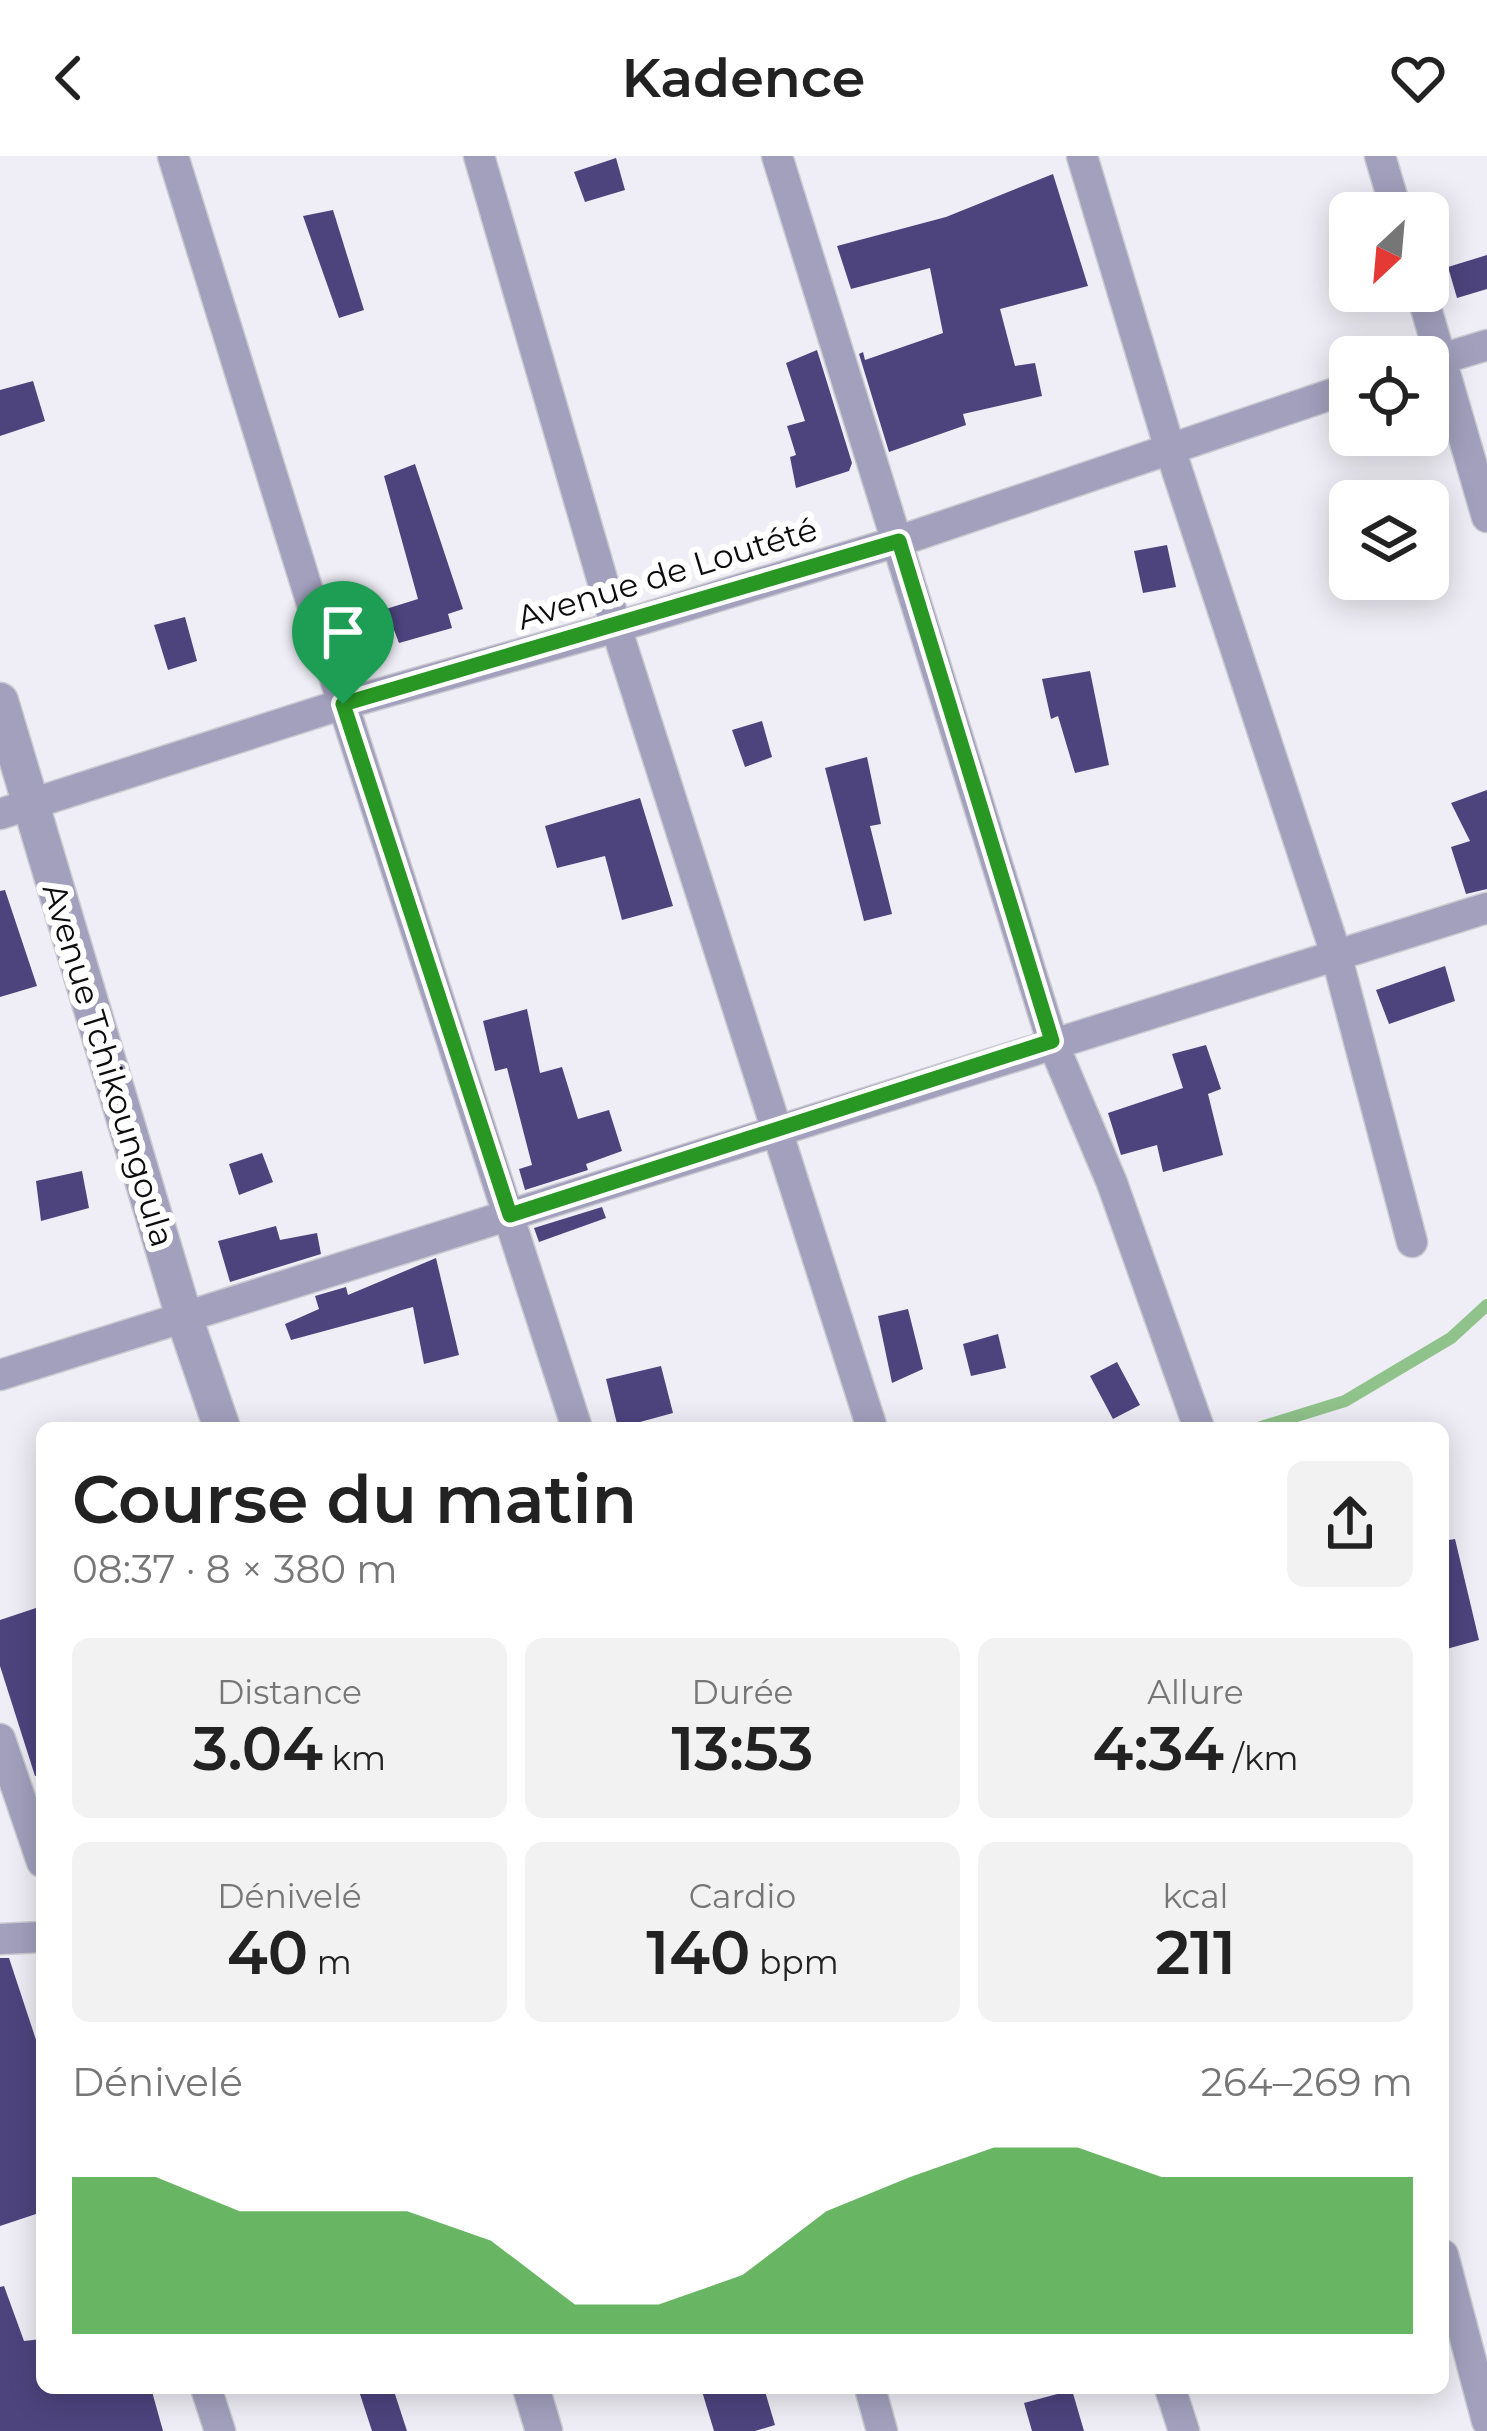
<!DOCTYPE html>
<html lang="fr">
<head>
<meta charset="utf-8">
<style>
	:root { --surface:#fff; --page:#f2f2f2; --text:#222; --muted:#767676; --accent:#299723 }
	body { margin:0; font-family:Montserrat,sans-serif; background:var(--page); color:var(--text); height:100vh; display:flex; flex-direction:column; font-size:45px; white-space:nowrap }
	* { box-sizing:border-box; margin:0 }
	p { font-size:39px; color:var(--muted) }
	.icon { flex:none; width:66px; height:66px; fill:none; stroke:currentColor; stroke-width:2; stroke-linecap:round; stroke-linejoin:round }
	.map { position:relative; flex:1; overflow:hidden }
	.side { position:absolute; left:36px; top:1266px; width:1413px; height:972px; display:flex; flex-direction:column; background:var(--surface); border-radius:18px; box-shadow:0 6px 30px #0003 }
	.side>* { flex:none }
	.needle { width:78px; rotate:206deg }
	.controls { position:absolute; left:1329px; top:36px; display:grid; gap:24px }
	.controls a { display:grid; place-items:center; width:120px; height:120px; border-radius:18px; background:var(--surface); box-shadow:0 6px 30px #0003; font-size:60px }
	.pin { position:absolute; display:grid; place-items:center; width:102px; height:102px; color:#fff; margin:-123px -51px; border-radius:50% 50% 50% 0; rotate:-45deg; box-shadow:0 0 12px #0007 }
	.pin .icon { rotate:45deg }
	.round { display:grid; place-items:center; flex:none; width:126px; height:126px; border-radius:18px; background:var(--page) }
	.summary { display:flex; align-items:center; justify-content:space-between; height:204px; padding:0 36px }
	h1 { font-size:66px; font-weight:600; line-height:90px }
	.stats { display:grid; grid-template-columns:repeat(3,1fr); gap:18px; height:204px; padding:12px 36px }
	.stats div { display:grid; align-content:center; border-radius:18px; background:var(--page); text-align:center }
	.stats b { font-size:60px; font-weight:600 }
	.stats small { font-size:33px; font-weight:400 }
	.stats p { font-size:33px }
	.chart { height:336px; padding:24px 36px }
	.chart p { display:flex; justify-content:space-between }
	.chart svg { width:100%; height:216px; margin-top:12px; fill:var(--accent); opacity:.7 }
	header { display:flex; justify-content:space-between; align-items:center; height:156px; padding:0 36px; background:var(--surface); font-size:54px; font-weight:600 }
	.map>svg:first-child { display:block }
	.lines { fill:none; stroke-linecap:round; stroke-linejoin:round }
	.stream { stroke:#90c28b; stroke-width:12 }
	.building { fill:#4d447e }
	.minor-casing { stroke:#cbcad1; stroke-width:33 }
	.tertiary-casing { stroke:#cbcad1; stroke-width:39 }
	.minor { stroke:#a3a0be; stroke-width:30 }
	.tertiary { stroke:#a3a0be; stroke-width:36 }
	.route-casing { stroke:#fff; stroke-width:24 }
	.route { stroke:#299723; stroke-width:15 }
	.labels { text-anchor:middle; stroke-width:12; stroke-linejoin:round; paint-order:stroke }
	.street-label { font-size:33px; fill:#0c0c0e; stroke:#fff }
</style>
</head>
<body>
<header><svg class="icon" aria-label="back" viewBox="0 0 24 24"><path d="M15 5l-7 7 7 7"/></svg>Kadence<svg class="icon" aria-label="heart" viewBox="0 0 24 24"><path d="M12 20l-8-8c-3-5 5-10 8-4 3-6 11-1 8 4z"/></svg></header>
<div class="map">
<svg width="1487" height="2275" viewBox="0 0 1487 2275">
	<rect width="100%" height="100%" fill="#efeef6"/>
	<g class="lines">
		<polyline class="stream" points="1258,1272 1345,1245 1451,1182 1487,1149"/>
	</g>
	<g class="building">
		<polygon points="616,2 625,34 585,46 574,16"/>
		<polygon points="1053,18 1088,130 1000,153 1015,210 1035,207 1042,240 963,258 966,269 889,296 859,198 863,196 865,204 943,177 930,112 851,133 837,90 946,61"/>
		<polygon points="333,54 364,154 339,162 303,60"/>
		<polygon points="1487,99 1487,133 1457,142 1448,111"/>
		<polygon points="817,194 852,307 849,315 796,332 790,301 796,299 787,270 805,265 786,207"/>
		<polygon points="33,225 45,265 0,280 0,234"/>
		<polygon points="415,308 463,453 448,458 452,472 399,487 386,453 418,443 384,320"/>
		<polygon points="1167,389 1176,431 1143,437 1134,395"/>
		<polygon points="185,461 197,505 168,514 154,469"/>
		<polygon points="1090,515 1109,609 1075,617 1058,560 1051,563 1042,523"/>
		<polygon points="762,565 772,601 745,611 732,574"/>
		<polygon points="867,601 881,668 870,670 892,758 864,765 825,612"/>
		<polygon points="1487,634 1487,733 1466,738 1451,691 1470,685 1451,647"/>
		<polygon points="640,642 673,750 622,764 605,700 557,712 545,670"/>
		<polygon points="5,734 37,830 0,841 0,735"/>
		<polygon points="1445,810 1455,845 1389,868 1376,834"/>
		<polygon points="527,853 540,917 562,911 578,963 609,954 622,995 586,1008 588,1014 525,1034 519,1013 532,1009 507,912 495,915 483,865"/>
		<polygon points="1206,889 1221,933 1208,938 1223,999 1163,1016 1157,989 1121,999 1108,957 1183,932 1172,898"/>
		<polygon points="262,997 273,1026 239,1039 229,1008"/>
		<polygon points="82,1015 89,1052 41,1065 36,1025"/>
		<polygon points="602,1051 606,1062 539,1086 534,1072"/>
		<polygon points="276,1070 280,1084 317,1077 321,1098 230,1126 218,1085"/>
		<polygon points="436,1102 459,1199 424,1208 413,1151 291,1184 285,1168 319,1153 315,1140 346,1131 348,1139"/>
		<polygon points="908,1153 923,1213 892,1227 878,1160"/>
		<polygon points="998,1178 1006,1212 971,1220 963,1188"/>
		<polygon points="1117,1206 1140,1249 1113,1263 1090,1220"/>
		<polygon points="661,1210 673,1257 618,1272 606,1223"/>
		<polygon points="1455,1383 1479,1484 1443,1494 1443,1385"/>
		<polygon points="42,1450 42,1619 35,1620 0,1510 0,1464"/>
		<polygon points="0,1802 9,1802 42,1902 42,2056 0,2070"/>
		<polygon points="4,2130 24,2185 42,2183 42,2232 151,2232 163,2275 0,2275 0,2131"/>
		<polygon points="358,2232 393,2232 407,2275 372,2275"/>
		<polygon points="701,2232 764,2232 775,2269 755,2275 714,2275"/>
		<polygon points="1072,2234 1084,2275 1032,2275 1024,2247"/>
	</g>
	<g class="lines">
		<defs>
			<g id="minor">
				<polyline points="173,0 343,548 577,1272"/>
				<polyline points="479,0 616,471 872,1272"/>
				<polyline points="777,0 1052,885 1112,1027 1199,1272"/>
				<polyline points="1082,0 1169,290 1336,798 1412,1086"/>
				<polyline points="1380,0 1397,57"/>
				<polyline points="1421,135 1487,361"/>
				<polyline points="1428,207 1487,189"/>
				<polyline points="0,658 343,548 616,471 899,385 1350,232"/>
				<polyline points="0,1219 1487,752"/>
				<polyline points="0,1583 42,1706"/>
				<polyline points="0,1783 42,1781"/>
				<polyline points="1443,2099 1487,2265"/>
				<polyline points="206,2232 220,2275"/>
				<polyline points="870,2232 882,2275"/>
				<polyline points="1170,2232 1184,2275"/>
			</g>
			<g id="tertiary">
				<polyline points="0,545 184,1161 222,1272"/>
				<polyline points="531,2232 544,2275"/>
			</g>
		</defs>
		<use href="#minor" class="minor-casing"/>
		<use href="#tertiary" class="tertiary-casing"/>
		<use href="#minor" class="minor"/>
		<use href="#tertiary" class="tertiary"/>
	</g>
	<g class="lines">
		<defs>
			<polygon id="route" points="899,385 1052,885 510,1059 343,548"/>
		</defs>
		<use href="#route" class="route-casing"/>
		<use href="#route" class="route"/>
	</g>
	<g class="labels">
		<g class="street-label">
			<text transform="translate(667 417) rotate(-17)" y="12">Avenue de Loutété</text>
			<text transform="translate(109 909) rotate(73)" y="12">Avenue Tchikoungoula</text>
		</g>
	</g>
</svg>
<div class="controls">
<a><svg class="needle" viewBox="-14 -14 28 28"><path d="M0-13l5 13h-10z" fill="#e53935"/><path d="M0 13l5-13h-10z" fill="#767676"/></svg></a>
<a><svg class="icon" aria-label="locate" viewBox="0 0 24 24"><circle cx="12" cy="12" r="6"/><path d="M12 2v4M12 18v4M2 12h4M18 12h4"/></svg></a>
<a><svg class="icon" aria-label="layers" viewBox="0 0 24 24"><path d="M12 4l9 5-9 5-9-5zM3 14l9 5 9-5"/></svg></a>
</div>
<div class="pin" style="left:343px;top:548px;background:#1e9e55"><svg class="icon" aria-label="arrive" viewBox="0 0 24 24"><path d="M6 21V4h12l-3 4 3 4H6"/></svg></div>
<section class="side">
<div class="summary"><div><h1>Course du matin</h1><p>08:37 · 8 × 380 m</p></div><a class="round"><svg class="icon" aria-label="share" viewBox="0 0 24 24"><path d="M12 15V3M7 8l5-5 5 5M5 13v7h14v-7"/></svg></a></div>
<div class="stats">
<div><p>Distance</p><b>3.04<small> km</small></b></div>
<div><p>Durée</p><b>13:53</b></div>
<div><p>Allure</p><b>4:34<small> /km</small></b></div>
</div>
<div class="stats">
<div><p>Dénivelé</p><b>40<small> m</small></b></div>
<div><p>Cardio</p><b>140<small> bpm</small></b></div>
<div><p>kcal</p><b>211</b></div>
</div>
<div class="chart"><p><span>Dénivelé</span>264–269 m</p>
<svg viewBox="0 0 160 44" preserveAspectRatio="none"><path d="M0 44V12L10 12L20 19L30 19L40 19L50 25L60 38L70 38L80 32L90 19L100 12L110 6L120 6L130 12L140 12L150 12L160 12V44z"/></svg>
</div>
</section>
</div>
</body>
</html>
